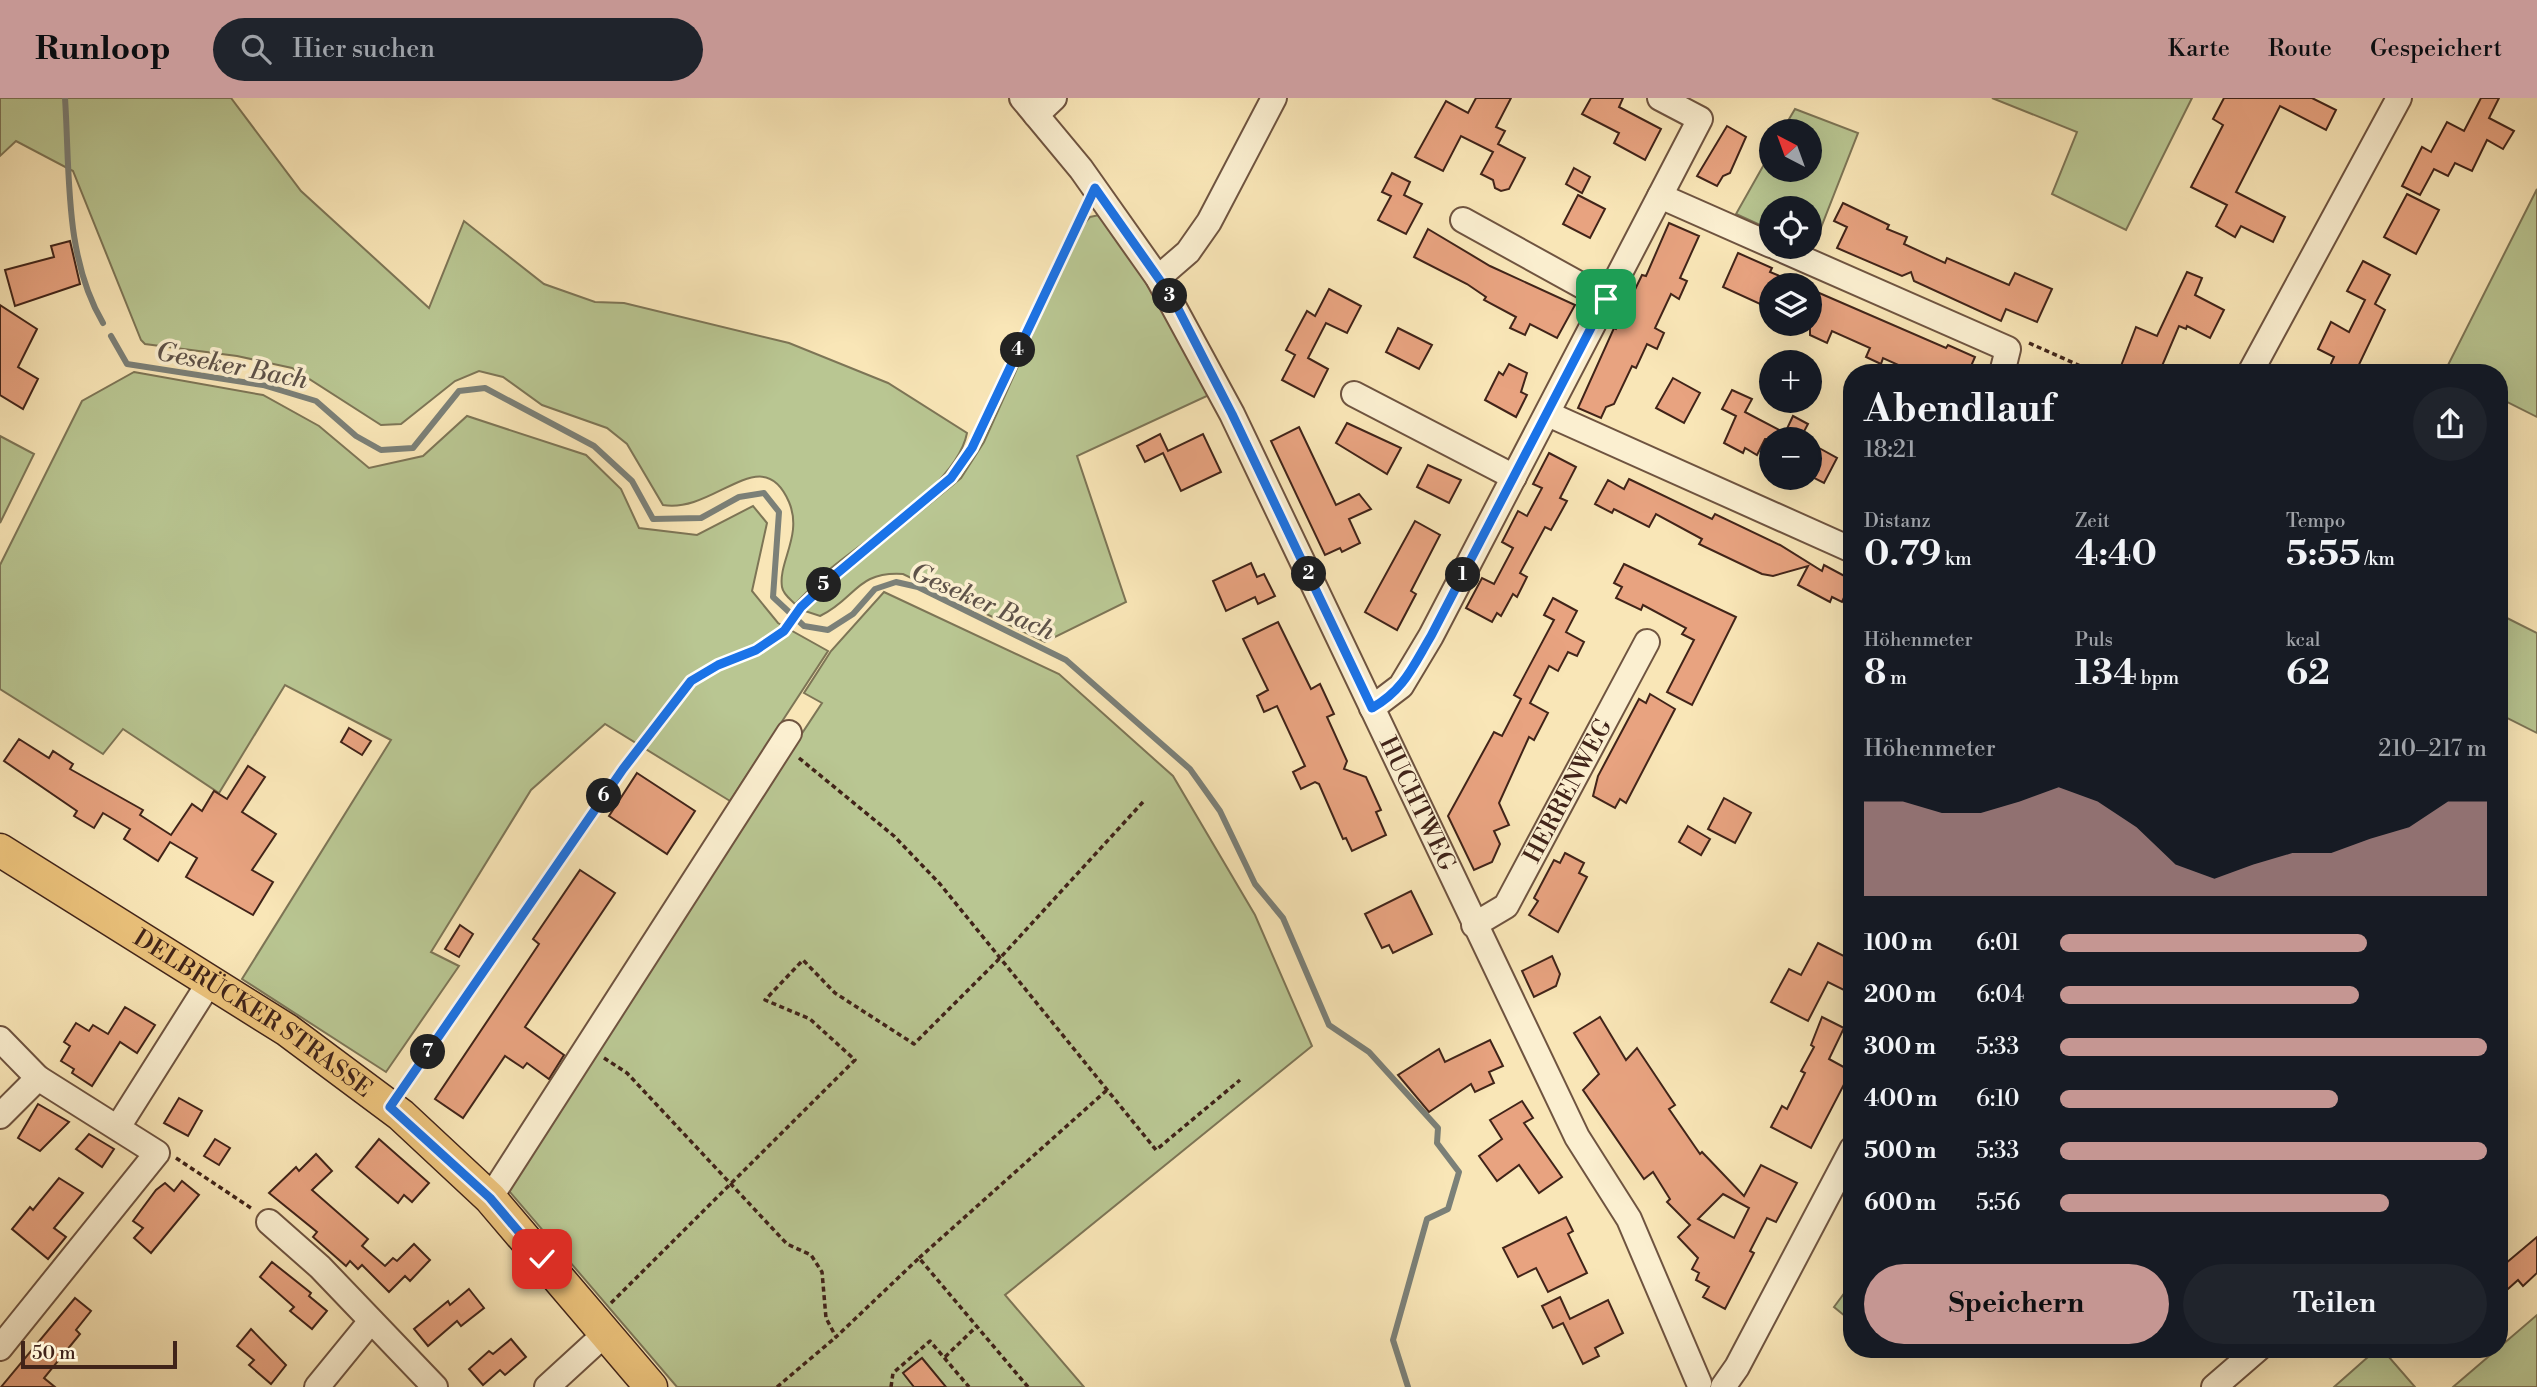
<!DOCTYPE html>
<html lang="de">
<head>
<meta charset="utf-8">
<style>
	:root { --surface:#171b24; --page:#20242c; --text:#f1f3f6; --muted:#9ea1a6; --accent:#c59692 }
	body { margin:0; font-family:"Libre Bodoni",serif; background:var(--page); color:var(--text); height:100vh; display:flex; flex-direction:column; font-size:26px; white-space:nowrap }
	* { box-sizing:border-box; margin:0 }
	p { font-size:23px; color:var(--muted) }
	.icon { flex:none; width:38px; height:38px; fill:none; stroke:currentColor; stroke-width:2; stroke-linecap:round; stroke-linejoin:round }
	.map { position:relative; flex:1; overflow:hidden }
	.panel { position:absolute; left:1843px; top:266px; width:665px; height:994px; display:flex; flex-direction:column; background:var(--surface); border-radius:28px; box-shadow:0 7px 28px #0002 }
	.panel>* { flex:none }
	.needle { width:46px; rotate:319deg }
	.controls { position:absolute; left:1759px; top:21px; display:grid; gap:14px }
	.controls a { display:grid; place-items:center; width:63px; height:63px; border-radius:50%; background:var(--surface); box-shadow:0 7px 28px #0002; font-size:35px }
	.scale { position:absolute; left:21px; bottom:18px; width:156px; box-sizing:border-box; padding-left:7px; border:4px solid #412419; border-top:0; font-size:19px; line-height:24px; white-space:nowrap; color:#412419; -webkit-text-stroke:5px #fbefd0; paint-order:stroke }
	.pin { position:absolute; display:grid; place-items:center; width:60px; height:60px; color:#fff; margin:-30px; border-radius:14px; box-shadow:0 4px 10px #0006 }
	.km { position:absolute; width:35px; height:35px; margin:-18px; border-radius:50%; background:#222; color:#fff; font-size:19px; line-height:35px; text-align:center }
	.round { display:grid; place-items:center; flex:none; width:74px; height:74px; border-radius:37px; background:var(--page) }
	.summary { display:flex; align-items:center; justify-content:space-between; height:119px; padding:0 21px }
	h1 { font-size:38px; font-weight:700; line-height:52px }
	.stats { display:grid; grid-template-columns:repeat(3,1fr); gap:10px; height:119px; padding:7px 21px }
	.stats div { display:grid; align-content:center }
	.stats b { font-size:35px; font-weight:700 }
	.stats small { font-size:19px; font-weight:400 }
	.stats p { font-size:19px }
	.chart { height:196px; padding:14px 21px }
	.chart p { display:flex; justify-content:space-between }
	.chart svg { width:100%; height:126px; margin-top:7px; fill:var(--accent); opacity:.7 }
	.cta { display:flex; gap:14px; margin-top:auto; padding:14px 21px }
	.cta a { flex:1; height:80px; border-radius:42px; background:var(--accent); color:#111; font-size:28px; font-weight:700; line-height:80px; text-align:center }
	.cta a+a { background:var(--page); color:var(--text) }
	ul { padding:0 21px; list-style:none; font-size:23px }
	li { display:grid; grid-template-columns:112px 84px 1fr; align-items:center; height:52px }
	li i { height:18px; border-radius:9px; background:var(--accent) }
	header { display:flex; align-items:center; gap:42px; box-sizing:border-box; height:98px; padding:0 35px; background:var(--accent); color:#111 }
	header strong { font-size:33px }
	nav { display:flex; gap:38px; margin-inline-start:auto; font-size:24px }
	.search { width:490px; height:63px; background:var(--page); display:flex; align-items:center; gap:18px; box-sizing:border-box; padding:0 24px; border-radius:38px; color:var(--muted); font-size:26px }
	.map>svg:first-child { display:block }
	.green { fill:#b9c692; stroke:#7d7556; stroke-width:2 }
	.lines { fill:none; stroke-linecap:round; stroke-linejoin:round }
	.stream { stroke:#7b8078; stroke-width:6 }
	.building { fill:#e8a380; stroke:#412419; stroke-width:2; fill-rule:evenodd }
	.minor-casing { stroke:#6f5440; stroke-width:28 }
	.major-casing { stroke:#412419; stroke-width:35 }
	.path { stroke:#412419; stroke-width:3.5; stroke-dasharray:5 3.5; stroke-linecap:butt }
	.minor { stroke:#fbefd0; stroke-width:24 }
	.major { stroke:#ecc37c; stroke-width:32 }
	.route-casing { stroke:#fff; stroke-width:14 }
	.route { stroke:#1a73e8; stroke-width:9 }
	.labels { text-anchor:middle; stroke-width:7; stroke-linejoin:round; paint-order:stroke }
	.street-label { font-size:24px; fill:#412419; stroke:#fbefd0 }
	.water-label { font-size:26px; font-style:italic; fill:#5e5249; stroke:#fbefd0 }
</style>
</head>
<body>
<header>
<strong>Runloop</strong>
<div class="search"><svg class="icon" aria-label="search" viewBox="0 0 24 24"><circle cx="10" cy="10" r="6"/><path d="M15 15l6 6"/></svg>Hier suchen</div>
<nav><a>Karte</a><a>Route</a><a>Gespeichert</a></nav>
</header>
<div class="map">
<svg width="2537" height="1289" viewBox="0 0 2537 1289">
	<rect width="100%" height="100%" fill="#f9e6b7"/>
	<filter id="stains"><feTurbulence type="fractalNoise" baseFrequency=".00286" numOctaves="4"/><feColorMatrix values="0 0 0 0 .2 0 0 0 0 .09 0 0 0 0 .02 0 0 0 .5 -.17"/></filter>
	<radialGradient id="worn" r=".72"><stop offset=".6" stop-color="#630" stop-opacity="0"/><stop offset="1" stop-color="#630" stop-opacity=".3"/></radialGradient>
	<g class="green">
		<path d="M0,0h231l70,93 128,117 35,-87 80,63 51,18 29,1 165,40 99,40 79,50c-10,52 -98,103 -137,136 -12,11 -23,23 -35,35 -5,-5 -12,-10 -13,-17 -4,-25 21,-52 7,-85 -27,-63 -74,12 -126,3l-36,-61 -20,-16 -65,-23 -39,-28 -24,-6 -24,10 -54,43 -20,1 -89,-57 -55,-12 -92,-12 -4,-4 -68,-169 -57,-30 -16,15z"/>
		<polygon points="1992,0 2192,0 2126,132 2052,96 2077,34"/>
		<polygon points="1795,11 1858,35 1813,150 1810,149 1810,110 1771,110 1771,132 1736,116 1771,54 1771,72 1810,72 1810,33 1782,33"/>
		<polygon points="2537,91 2537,319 2499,300 2499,275 2445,273"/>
		<path d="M1099,117l59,79 51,101 -132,61 49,146 -81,40 -142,-68c-47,-3 -47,25 -83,42l-15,-5 31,-30 125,-103 23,-36 96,-214 10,-11z"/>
		<polygon points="134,274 263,297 319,328 369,370 423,358 467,318 586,357 621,391 639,430 697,437 753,408 767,425 752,493 778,525 828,553 730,703 605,626 531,692 431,854 459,868 386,974 242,881 391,642 285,587 219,695 123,631 103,656 0,591 0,467 82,303"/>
		<polygon points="0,338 34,356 0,425"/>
		<polygon points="884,494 1059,576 1173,678 1255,817 1312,948 1005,1197 1084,1289 677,1289 504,1087 822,605 804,595 831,553"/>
		<polygon points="2499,516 2537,535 2537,635 2499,616"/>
		<polygon points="1851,1186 1851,1223 1834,1209"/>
		<polygon points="2537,1217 2537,1289 2453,1289"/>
		<polygon points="2377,1251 2382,1251 2415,1289 2334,1289"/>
	</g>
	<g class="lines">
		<g class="stream">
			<path d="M65,0c5,75 -1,159 38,225"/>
			<polyline points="111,238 127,266 263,287 316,303 356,338 381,352 413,350 459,293 485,290 594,348 632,383 653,421 701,420 739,399 764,395 779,414 773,499 804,528 828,532 853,516 875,491 896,484 918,489 1066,562 1190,671 1220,713 1255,786 1283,820 1329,927 1369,954 1438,1030 1437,1045 1459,1074 1448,1111 1427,1121 1393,1242 1408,1289"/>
		</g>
	</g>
	<g class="building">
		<polygon points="1476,0 1511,0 1496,29 1505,33 1498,46 1525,60 1509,91 1501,93 1495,90 1493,82 1481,76 1493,54 1461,38 1443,73 1415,59 1446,3 1468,15"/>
		<polygon points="1591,0 1623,0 1619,9 1661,31 1645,62 1614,45 1619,35 1582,16"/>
		<polygon points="2224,0 2312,0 2336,12 2326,32 2280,8 2236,94 2285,119 2273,144 2241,128 2235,139 2216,128 2227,107 2191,89 2223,27 2213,21"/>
		<polygon points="2481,0 2499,0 2489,20 2514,33 2503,51 2487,42 2472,73 2455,65 2448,78 2434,71 2420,97 2402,88 2422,49 2431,54 2447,24 2464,33"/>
		<polygon points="1727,28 1746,39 1730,75 1723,78 1717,88 1697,78"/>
		<polygon points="1574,70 1590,79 1582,95 1566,86"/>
		<polygon points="1392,75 1410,84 1404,97 1422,106 1406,136 1378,122 1391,98 1382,94"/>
		<polygon points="2407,96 2439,112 2416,156 2384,139"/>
		<polygon points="1578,97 1605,111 1590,140 1563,126"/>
		<polygon points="1843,105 1889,127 1887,131 1907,139 1904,146 1945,165 1947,160 2009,187 2015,175 2052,191 2037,224 2006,211 2001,223 1914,183 1911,174 1902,178 1837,150 1847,129 1834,123"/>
		<polygon points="1669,125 1699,138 1680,180 1687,183 1679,201 1671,196 1655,230 1664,235 1657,251 1647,246 1636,270 1632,268 1614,306 1606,309 1601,320 1578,310 1614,230 1616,231 1642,177 1646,178"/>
		<polygon points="1428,131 1490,168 1575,207 1557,240 1530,226 1525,237 1510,230 1516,219 1484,202 1486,199 1467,186 1414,159"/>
		<polygon points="70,143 80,186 15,208 5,172 54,159 51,148"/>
		<polygon points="1738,155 1772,170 1770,174 1801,187 1771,187 1771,211 1723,189"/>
		<polygon points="2363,163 2390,177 2375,206 2385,212 2355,275 2338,275 2329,270 2334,259 2318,251 2331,224 2349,234 2365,202 2347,193"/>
		<polygon points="2187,174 2202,180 2195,197 2224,212 2210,240 2187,228 2186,231 2179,228 2159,275 2136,275 2121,268 2136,229 2157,238"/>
		<polygon points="1329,191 1361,208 1347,235 1326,225 1308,260 1328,271 1314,299 1282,282 1295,257 1286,252 1307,213 1315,218"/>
		<polygon points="1810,191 1946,250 1948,247 1975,259 1968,275 1916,275 1883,260 1881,266 1866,259 1870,250 1832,233 1827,245 1810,237"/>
		<polygon points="0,207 37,231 18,269 38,281 23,311 0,297"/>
		<polygon points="1398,230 1432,247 1419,271 1386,254"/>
		<polygon points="1509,266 1527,275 1521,294 1527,297 1516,319 1485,302 1499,274 1503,277"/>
		<polygon points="1673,280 1700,295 1684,325 1656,310"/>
		<polygon points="1732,292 1752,301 1745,314 1785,335 1793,318 1808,326 1800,341 1765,341 1757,357 1745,350 1743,355 1724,345 1736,318 1722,311"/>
		<polygon points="1347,325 1401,350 1387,376 1336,345"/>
		<polygon points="1299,329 1336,407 1359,396 1371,411 1349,421 1360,445 1342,454 1340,450 1325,457 1271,343"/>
		<polygon points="1160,336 1168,353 1203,336 1221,374 1181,393 1163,355 1145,364 1137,348"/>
		<polygon points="1810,345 1837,360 1824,385 1810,378"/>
		<polygon points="1549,355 1576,369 1560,400 1567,403 1551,432 1545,429 1520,475 1527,479 1517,499 1513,496 1501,518 1497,515 1492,524 1466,510 1482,480 1494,486 1513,450 1502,444 1518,413 1527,418 1542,390 1533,386"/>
		<polygon points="1428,367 1461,382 1449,405 1417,389"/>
		<polygon points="1629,381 1712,421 1715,416 1780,447 1822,473 1824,467 1852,482 1842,504 1832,499 1830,504 1798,487 1808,468 1773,478 1762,476 1699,446 1702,441 1656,416 1649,429 1614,411 1612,415 1595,406 1608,382 1624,391"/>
		<polygon points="1415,423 1440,437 1411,493 1416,496 1397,532 1365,514"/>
		<polygon points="1251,465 1257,479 1264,476 1275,498 1258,506 1255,499 1226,513 1213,483"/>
		<polygon points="1624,466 1736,519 1692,607 1667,594 1694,542 1682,536 1686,530 1643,507 1641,512 1616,500 1622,489 1614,485"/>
		<polygon points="1553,500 1577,513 1566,534 1584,544 1577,558 1568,554 1558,573 1549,568 1530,605 1548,615 1534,642 1529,639 1499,705 1509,727 1494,733 1500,746 1492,764 1474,772 1448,718 1494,634 1502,638 1521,601 1514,597 1554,522 1544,517"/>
		<polygon points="1278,524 1311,591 1320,586 1334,616 1327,619 1347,663 1344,671 1366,679 1381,712 1376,714 1386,737 1352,753 1346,740 1343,741 1319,686 1315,684 1301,691 1293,674 1305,668 1277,608 1264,614 1257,598 1268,592 1243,541"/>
		<polygon points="1650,596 1675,611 1626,705 1620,701 1615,710 1593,698 1598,678 1639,601 1646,605"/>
		<polygon points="349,630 371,643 362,657 341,644"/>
		<polygon points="19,641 49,660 53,653 73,666 70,671 143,712 140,717 171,737 192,706 202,713 214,693 227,701 248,668 265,679 242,714 276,736 252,772 273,784 253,817 186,779 197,760 170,744 158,763 124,741 130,731 103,715 94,730 74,718 77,713 4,663"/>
		<polygon points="637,675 695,713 667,756 609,718"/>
		<polygon points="1724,700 1751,715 1735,745 1708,731"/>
		<polygon points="1688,728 1710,741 1701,757 1679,744"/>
		<polygon points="1565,755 1584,765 1579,775 1587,779 1558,834 1529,817 1538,803 1534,800 1554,762 1560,765"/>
		<polygon points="580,772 615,795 525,929 564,957 549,981 527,965 523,970 505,958 463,1020 435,1001 539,846 533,841"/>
		<polygon points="1411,793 1432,836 1393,855 1389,847 1382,850 1365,816"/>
		<polygon points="460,827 473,836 459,859 445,851"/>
		<polygon points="1818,845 1852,862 1852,896 1828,884 1808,923 1771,904 1789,871 1801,877"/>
		<polygon points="1552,858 1560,876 1556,888 1534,899 1522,873"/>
		<polygon points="125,909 155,927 137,955 120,944 92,988 72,975 74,971 61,963 70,948 64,944 76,925 89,933 93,927 108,936"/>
		<path d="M1600,919l26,43 11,-12 38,57 -6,4 31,45 2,-2 42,44 17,-31 36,18 -21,39 -9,-4 -17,33 4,2 -29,56 -22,-12 6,-10 -13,-7 3,-7 -7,-4 6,-11 -20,-21 12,-12 -23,-23 3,-3 -17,-27 -9,7 -61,-89 16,-16 -25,-41zM1723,1096l26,14 -15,30 -36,-19z"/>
		<polygon points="1822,919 1844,930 1829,961 1851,973 1811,1050 1771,1029 1782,1008 1787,1011 1805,975 1801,973 1814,949 1811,947"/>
		<polygon points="1490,942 1503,968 1489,974 1494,985 1475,994 1471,986 1429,1014 1398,977 1439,951 1445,964"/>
		<polygon points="179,1000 202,1013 188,1038 164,1025"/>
		<polygon points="1522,1003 1533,1020 1524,1025 1562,1079 1539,1095 1519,1067 1497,1083 1479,1058 1502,1041 1490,1022"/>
		<polygon points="38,1006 69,1024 40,1053 18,1040"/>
		<polygon points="89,1036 114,1051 102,1069 76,1051"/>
		<polygon points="215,1041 230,1050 219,1067 204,1058"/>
		<polygon points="379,1041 429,1085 412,1104 404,1097 398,1105 356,1069"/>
		<polygon points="316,1056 332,1073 312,1092 368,1141 362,1148 385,1168 393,1160 397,1163 414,1146 430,1162 410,1183 405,1178 389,1194 362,1167 358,1171 350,1163 346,1168 313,1139 317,1134 269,1095 296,1069 299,1073"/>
		<polygon points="59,1080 83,1095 54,1130 66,1139 48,1161 12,1131 30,1109 33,1112"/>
		<polygon points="182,1083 199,1097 151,1155 134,1140 143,1130 133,1123 156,1092 165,1085 174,1093"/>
		<polygon points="1566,1119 1573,1133 1568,1136 1587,1175 1548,1194 1536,1170 1518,1179 1503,1150"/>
		<polygon points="2537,1139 2537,1175 2523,1188 2518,1182 2499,1199 2499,1171"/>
		<polygon points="272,1164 311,1195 309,1198 327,1213 312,1231 290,1213 294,1209 260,1179"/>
		<polygon points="469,1191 484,1210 461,1228 457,1223 428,1248 414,1231 448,1203 450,1207"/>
		<polygon points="1560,1199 1570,1221 1608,1202 1623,1235 1595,1250 1599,1258 1583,1266 1563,1225 1553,1230 1542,1208"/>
		<polygon points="75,1200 91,1213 76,1232 80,1236 44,1280 55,1289 1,1289"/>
		<polygon points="251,1231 286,1267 271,1286 249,1267 254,1262 237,1248"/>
		<polygon points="511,1241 526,1259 505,1277 500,1272 483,1287 469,1271 489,1253 493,1256"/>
		<polygon points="922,1260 946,1289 914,1289 903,1275"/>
	</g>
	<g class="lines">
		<defs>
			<g id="minor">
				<path id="s1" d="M1022,0l59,71 77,109 74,136 345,723 52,82 70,164"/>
				<polyline points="1036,17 1054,0"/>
				<polyline points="1660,98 1771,147"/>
				<polyline points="1463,122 1606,201"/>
				<polyline points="1776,149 2008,251 2002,275"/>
				<polyline points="1158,180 1188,154 1209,124 1274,0"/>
				<polyline points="2250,275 2399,0"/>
				<polyline points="1354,296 1514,379"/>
				<polyline points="1548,316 1852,452"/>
				<polyline points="1372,610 1401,588 1431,538 1700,21 1660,0"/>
				<path id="s2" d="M1474,827l32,-19 141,-264"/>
				<polyline points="0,941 38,980 157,1055 0,1250"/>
				<polyline points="0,1018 38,980"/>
				<polyline points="118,1029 209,885"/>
				<polyline points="490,1100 789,635"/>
				<polyline points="269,1124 320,1169 435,1289"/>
				<polyline points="317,1289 371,1223"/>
				<polyline points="547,1289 606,1235"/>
				<polyline points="1723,1289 1737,1269 1852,1051"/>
				<polyline points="2214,1289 2258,1251"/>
			</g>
			<g id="major">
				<path id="s3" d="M0,752l287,180 114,85 89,83 161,189"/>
			</g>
		</defs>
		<use href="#minor" class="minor-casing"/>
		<use href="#major" class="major-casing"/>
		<g class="path">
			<polyline points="2029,245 2096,275"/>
			<polyline points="799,660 894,738 940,786 1156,1052 1240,982"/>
			<polyline points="604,960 627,975 787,1146 811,1157 822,1174 826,1220 836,1239 919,1160 1028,1289"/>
			<polyline points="403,990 623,671 691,583 718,567 756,552 784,532 801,509 835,477 951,380 972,350 1083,113"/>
			<polyline points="176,1060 251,1110"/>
			<polyline points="919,1160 1107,992"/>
			<polyline points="611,1205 855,962 810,921 765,902 803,862 835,895 914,946 1001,859 1143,704"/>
			<polyline points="945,1259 976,1229"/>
			<polyline points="777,1289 836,1239"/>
			<polyline points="891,1289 893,1275 930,1243 969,1289"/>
		</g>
		<use href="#minor" class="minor"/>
		<use href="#major" class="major"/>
	</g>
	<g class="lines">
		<defs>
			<path id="route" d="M542,1161l-52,-61 -100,-91 233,-338 68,-88 27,-16 38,-15 28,-19 17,-24 34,-32 116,-97 21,-30 123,-260 78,111 59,115 140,294c32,-18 41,-42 59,-72l175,-337"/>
		</defs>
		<use href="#route" class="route-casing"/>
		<use href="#route" class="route"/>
	</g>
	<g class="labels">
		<g class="street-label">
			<text dy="8" stroke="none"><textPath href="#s2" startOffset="168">HERRENWEG</textPath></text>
			<text dy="8" stroke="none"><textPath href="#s1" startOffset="812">HUCHTWEG</textPath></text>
			<text dy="8" stroke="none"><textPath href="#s3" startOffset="301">DELBRÜCKER STRASSE</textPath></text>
		</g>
		<g class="water-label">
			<text transform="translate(232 267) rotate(11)" y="9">Geseker Bach</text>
			<text transform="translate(983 503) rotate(24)" y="9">Geseker Bach</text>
		</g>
	</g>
	<rect width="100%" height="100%" filter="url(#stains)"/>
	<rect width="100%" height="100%" fill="url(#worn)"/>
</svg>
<div class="controls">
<a><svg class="needle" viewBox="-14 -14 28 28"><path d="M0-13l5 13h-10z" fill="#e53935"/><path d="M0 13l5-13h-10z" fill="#9ea1a6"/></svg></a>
<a><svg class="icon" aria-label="locate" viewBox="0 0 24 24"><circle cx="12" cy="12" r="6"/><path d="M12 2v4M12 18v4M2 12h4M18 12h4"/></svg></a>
<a><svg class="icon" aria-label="layers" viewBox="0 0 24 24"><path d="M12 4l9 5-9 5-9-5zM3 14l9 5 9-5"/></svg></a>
<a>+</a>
<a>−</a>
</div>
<div class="scale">50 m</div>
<div class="pin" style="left:1606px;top:201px;background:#1e9e55"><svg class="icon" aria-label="arrive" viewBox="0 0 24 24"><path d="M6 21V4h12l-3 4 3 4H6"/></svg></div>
<div class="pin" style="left:542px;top:1161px;background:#d93025"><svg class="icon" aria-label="check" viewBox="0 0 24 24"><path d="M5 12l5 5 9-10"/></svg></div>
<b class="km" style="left:1463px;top:477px">1</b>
<b class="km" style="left:1309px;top:476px">2</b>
<b class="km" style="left:1170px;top:198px">3</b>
<b class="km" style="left:1018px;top:252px">4</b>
<b class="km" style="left:824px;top:487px">5</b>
<b class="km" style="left:604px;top:698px">6</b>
<b class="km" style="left:428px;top:954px">7</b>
<section class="panel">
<div class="summary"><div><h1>Abendlauf</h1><p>18:21</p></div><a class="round"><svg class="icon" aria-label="share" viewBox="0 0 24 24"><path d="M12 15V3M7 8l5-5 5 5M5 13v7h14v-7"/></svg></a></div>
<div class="stats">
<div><p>Distanz</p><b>0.79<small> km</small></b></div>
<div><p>Zeit</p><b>4:40</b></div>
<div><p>Tempo</p><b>5:55<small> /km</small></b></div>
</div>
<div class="stats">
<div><p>Höhenmeter</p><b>8<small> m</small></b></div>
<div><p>Puls</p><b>134<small> bpm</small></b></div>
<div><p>kcal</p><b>62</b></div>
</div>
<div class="chart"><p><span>Höhenmeter</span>210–217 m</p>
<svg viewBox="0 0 160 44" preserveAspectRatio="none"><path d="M0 44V11L10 11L20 15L30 15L40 11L50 6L60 11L70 20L80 33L90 38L100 33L110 29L120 29L130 24L140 20L150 11L160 11V44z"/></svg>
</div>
<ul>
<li><b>100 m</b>6:01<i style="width:72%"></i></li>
<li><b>200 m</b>6:04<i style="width:70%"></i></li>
<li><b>300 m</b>5:33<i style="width:100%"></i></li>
<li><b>400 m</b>6:10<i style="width:65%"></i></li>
<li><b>500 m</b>5:33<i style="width:100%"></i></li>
<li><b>600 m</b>5:56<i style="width:77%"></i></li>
</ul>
<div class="cta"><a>Speichern</a><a>Teilen</a></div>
</section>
</div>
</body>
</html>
